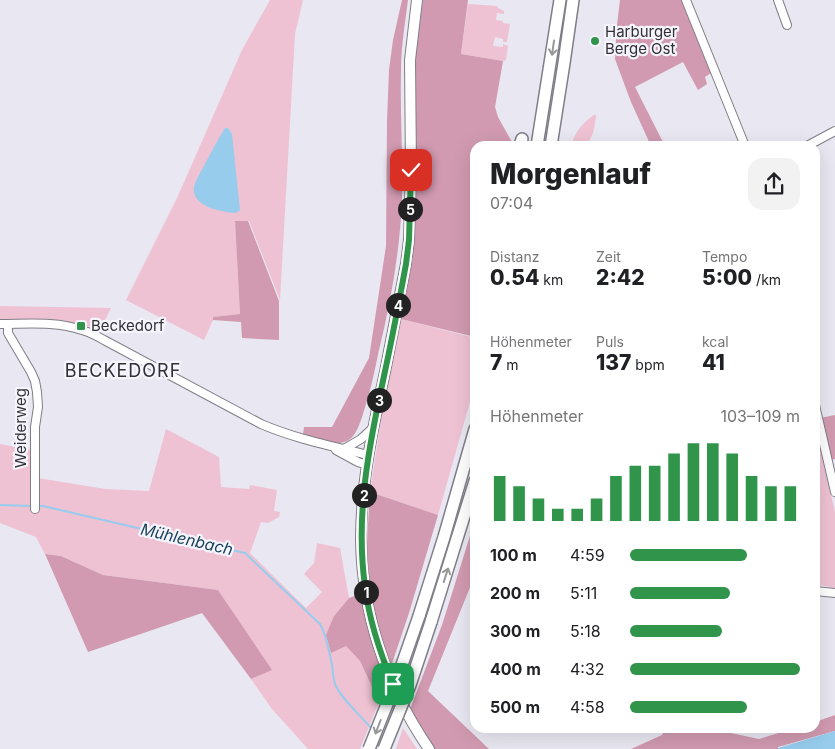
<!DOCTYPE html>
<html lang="de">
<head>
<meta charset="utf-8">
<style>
	:root { --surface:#fff; --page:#f2f2f2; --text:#202124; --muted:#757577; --accent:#30954b }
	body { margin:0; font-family:Inter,sans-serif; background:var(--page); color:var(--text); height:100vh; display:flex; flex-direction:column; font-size:19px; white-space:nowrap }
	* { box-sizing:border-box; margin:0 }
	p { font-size:16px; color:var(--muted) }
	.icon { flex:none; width:28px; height:28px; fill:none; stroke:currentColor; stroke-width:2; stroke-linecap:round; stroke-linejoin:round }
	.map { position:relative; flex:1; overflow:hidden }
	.side { position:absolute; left:470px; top:141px; width:350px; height:592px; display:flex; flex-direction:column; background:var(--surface); border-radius:15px; box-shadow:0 5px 20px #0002 }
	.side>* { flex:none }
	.pin { position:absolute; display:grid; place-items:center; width:42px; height:42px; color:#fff; margin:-21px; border-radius:10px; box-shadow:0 2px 8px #0006 }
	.km { position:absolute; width:25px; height:25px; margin:-12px; border-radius:50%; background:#222; color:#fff; font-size:14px; line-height:25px; text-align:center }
	.round { display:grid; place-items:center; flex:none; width:52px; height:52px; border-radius:15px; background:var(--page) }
	.head { display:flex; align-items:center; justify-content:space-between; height:85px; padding:0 20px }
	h1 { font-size:28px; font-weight:800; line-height:38px }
	.figures { display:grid; grid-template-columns:repeat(3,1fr); gap:8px; height:85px; padding:5px 20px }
	.figures div { display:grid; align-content:center }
	.figures b { font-size:21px; font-weight:800 }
	.figures small { font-size:14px; font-weight:400 }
	.figures p { font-size:14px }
	.chart { height:140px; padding:10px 20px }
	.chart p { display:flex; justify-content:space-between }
	.chart svg { width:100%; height:90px; margin-top:5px; stroke:var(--accent); stroke-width:6 }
	ul { padding:0 20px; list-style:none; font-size:16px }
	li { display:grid; grid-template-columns:80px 60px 1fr; align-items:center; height:38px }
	li i { height:12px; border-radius:6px; background:var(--accent) }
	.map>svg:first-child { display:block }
	.green { fill:#eec2d3 }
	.forest { fill:#d19ab0 }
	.water { fill:#97cced }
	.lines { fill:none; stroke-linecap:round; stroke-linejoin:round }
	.stream { stroke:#97cced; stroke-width:2 }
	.minor-casing { stroke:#807e87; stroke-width:10 }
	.major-casing { stroke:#807e87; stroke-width:12 }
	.highway-casing { stroke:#807e87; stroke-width:14 }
	.minor { stroke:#fff; stroke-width:8 }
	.major { stroke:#fff; stroke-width:10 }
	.highway { stroke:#fff; stroke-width:11 }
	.highway-bridge-casing { stroke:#807e87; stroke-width:14; stroke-linecap:butt }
	.highway-bridge { stroke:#fff; stroke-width:11 }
	.oneway { stroke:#98989a }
	.route-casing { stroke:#fff; stroke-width:10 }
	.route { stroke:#30954b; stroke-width:6 }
	.poi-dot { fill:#30954b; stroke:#f6f5fe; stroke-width:2 }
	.labels { text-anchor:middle; stroke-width:4.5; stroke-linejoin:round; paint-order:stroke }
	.poi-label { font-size:15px; fill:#313034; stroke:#f6f5fe; text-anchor:start }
	.street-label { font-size:15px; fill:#313034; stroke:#f6f5fe }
	.water-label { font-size:16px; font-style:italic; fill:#184259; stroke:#f6f5fe }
	.quarter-label { font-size:18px; letter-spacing:1px; fill:#313034; stroke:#f6f5fe }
</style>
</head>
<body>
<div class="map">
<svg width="835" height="749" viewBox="0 0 835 749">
	<rect width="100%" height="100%" fill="#e9e7f1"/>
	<g class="green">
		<polygon points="270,0 303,0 295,34 280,300 249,221 235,221 240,314 214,317 213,320 204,340 126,300 178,196 242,50"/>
		<polygon points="468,4 497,6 498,8 504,11 504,14 497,13 496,20 503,21 503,23 510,24 507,42 503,42 503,39 495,37 493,46 503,47 503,44 508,46 506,60 503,61 461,54"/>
		<path d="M594,115h2v2c-2,11 -2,21 -12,29h-13c4,-14 11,-23 23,-31z"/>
		<polygon points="0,306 111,308 100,330 81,324 50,321 0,320"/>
		<polygon points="401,319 475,338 475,384 438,515 370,492 382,414"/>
		<polygon points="815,426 835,512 835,588 815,584"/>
		<polygon points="166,429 219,457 221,487 249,489 250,485 277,490 274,511 280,512 279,517 268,523 261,522 250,553 306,608 322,592 304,574 314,563 317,543 340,548 349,598 334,616 346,646 360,661 379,702 360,749 308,749 272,709 251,679 271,670 218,590 103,575 61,556 45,554 36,537 0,523 0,444 31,450 32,477 105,489 149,491"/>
		<polygon points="403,728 417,749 396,749"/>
	</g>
	<g class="forest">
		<path d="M402,0h6c-3,24 -7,47 -7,71 -1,43 2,86 1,129 -2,50 -11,101 -23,150 -3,14 -6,29 -10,44 -4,11 -9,38 -19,45 -13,10 -33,0 -47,-4l1,-8h28l37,-69 17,-112 1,-125 2,-51 4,-30z"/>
		<polygon points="423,0 468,0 461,54 503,61 495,107 498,117 512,142 513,146 475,146 475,337 401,319 413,258 415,59"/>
		<polygon points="620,0 681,0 711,73 705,77 707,84 698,90 683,62 635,87 665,146 651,146 631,102 615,59 617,25"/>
		<polygon points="235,221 248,221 279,301 279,340 242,338 241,322 213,320 213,317 240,314"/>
		<polygon points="835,415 835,459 823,461 815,426 815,419"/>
		<polygon points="370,492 438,515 409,613 379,702 360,661 346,646 331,653 326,635 334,616 349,598 371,590 367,563 367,541"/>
		<polygon points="475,520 475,575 428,691 489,749 434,749 409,712 442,625"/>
		<polygon points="45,554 61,556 103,575 218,590 272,670 251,679 202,613 88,652"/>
		<polygon points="835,715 835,731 778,747 778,749 631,749 662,735 665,729 712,729 759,739 792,729 815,729 815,722"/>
	</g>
	<g class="water">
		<path d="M225,128h3l4,6 8,76 -4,3c-14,-1 -45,-6 -42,-26 2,-8 8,-17 12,-25 6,-11 12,-23 19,-34z"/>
		<polygon points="835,731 835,749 778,749 778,748"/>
	</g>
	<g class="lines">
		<g class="stream">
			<polyline points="0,505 32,506"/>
			<path d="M36,506h7l202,47 75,71c7,12 9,28 12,41 1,7 1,13 3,19 7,16 26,32 37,45"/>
		</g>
		<defs>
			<g id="minor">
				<polyline points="686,0 745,146"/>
				<polyline points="778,0 787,25"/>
				<polyline points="807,146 835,131"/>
				<path d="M0,324c27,0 56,-3 82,6 7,2 15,6 22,10l157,84c35,15 71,22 107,31"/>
				<polyline points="8,324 8,333 31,372 35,381 37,392 38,407 35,427 35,509"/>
				<polyline points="815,405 835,492"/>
				<polyline points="344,449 361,439 373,428"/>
				<polyline points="336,450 358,462 367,465"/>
				<polyline points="815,591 835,593"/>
			</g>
			<path id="major" d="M417,0l-7,60 1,110 -2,70 -3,24c-7,36 -14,72 -21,108 -12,55 -24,111 -24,168 1,74 26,148 68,209"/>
			<g id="highway">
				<polyline points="520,146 522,139"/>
				<polyline points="537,146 560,0"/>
				<polyline points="551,146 564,63 573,0"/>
				<polyline points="419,616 444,537 475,429"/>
				<polyline points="431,622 475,481"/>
			</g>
		</defs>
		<use href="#minor" class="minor-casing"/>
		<use href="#major" class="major-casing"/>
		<use href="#highway" class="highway-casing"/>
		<use href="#minor" class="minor"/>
		<use href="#major" class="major"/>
		<use href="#highway" class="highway"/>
		<defs>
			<g id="highway-bridge">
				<polyline points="369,749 397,679 419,616"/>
				<polyline points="384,749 410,685 431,622"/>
			</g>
		</defs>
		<use href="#highway-bridge" class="highway-bridge-casing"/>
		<use href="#highway-bridge" class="highway-bridge"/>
	</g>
	<defs><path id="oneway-shaft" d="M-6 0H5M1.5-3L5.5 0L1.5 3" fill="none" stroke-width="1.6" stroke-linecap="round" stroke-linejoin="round" transform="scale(1.25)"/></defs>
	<g class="oneway">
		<use href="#oneway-shaft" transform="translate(553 48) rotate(98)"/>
		<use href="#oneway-shaft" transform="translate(446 575) rotate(-72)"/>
		<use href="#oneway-shaft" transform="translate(378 727) rotate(111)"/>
	</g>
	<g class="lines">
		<defs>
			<path id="route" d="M393,684c-13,-31 -24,-64 -28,-98 -10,-70 4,-141 19,-210 8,-37 15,-74 22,-112l3,-24 2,-70"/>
		</defs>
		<use href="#route" class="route-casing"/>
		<use href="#route" class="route"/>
	</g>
	<g class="poi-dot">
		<circle cx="595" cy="41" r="5"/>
		<rect x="76" y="321" width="10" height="10" rx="2.5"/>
	</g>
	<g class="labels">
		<g class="poi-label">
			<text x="605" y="37">Harburger<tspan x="605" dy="17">Berge Ost</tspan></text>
			<text x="91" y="331">Beckedorf</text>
		</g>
		<g class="street-label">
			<text transform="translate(21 428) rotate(-90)" y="5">Weiderweg</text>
		</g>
		<g class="water-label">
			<text transform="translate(187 539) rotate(13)" y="6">Mühlenbach</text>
		</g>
		<g class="quarter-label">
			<text x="123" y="377">BECKEDORF</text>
		</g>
	</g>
</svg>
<div class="pin" style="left:393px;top:684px;background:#1e9e55"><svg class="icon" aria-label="arrive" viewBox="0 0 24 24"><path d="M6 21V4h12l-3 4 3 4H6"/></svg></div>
<div class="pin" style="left:411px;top:170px;background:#d93025"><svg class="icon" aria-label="check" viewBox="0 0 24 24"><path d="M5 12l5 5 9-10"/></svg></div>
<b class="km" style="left:366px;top:592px">1</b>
<b class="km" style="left:364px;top:495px">2</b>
<b class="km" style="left:379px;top:400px">3</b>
<b class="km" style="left:398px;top:305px">4</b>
<b class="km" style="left:410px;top:209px">5</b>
<section class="side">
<div class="head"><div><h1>Morgenlauf</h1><p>07:04</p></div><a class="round"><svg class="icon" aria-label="share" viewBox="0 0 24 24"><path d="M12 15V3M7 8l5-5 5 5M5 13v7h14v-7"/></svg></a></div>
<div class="figures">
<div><p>Distanz</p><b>0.54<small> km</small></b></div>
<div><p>Zeit</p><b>2:42</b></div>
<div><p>Tempo</p><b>5:00<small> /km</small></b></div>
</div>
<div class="figures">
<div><p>Höhenmeter</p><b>7<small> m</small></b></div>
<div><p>Puls</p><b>137<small> bpm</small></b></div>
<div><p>kcal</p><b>41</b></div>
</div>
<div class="chart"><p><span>Höhenmeter</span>103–109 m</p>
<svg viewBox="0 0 160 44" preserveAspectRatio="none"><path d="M5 44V22M15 44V27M25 44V33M35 44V38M45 44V38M55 44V33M65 44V22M75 44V17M85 44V17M95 44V11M105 44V6M115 44V6M125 44V11M135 44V22M145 44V27M155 44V27"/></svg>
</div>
<ul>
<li><b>100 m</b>4:59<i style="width:69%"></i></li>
<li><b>200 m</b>5:11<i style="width:59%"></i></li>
<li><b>300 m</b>5:18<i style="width:54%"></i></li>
<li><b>400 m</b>4:32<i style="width:100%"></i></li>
<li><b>500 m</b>4:58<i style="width:69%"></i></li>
</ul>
</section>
</div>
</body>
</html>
